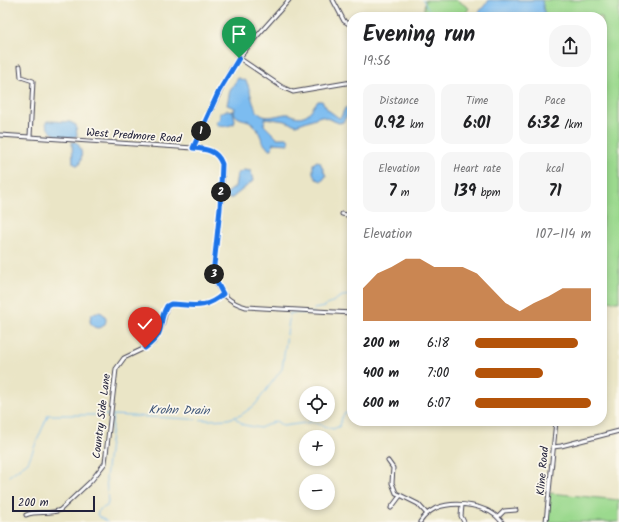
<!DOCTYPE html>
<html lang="en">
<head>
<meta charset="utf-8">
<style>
	:root { --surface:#fff; --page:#f6f6f6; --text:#202124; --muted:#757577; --accent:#b45309 }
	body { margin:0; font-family:Kalam,sans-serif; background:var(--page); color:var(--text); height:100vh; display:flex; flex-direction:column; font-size:15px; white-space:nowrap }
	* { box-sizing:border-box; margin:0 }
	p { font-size:13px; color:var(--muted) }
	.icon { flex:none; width:22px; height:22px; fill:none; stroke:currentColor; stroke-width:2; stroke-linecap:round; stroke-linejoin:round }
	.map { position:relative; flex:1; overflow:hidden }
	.details { position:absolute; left:347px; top:12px; width:260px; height:414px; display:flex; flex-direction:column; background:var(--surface); border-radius:16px; box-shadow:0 2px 6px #0003 }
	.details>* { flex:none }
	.fabs { position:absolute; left:299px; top:386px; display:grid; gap:8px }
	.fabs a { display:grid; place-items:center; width:36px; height:36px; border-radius:50%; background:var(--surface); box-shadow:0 2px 6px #0003; font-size:20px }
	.scale { position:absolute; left:12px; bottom:10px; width:83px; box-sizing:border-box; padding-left:4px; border:2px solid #22223b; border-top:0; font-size:11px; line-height:14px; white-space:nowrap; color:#22223b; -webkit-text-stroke:3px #fbf7ec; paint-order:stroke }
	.pin { position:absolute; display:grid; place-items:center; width:34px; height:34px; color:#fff; margin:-41px -17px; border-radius:50% 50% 50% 0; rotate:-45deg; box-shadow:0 0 4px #0007 }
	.pin .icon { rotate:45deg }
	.km { position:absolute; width:20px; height:20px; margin:-10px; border-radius:50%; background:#222; color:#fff; font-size:11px; line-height:20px; text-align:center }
	.round { display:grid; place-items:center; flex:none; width:42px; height:42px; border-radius:16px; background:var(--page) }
	.headline { display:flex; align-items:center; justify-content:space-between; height:68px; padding:0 16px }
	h1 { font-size:22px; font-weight:800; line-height:30px }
	.metrics { display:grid; grid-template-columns:repeat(3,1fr); gap:6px; height:68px; padding:4px 16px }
	.metrics div { display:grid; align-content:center; border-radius:10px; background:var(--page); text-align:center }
	.metrics b { font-size:17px; font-weight:800 }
	.metrics small { font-size:11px; font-weight:400 }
	.metrics p { font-size:11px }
	.chart { height:112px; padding:8px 16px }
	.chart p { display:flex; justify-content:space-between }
	.chart svg { width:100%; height:72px; margin-top:4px; fill:var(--accent); opacity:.7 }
	ul { padding:0 16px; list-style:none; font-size:13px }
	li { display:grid; grid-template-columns:64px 48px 1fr; align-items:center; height:30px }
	li i { height:10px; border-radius:5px; background:var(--accent) }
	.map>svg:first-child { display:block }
	.green { fill:#9bd98e; stroke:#5e7e64 }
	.water { fill:#7bbcf0; stroke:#4e6f96 }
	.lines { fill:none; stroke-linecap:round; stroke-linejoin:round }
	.stream { stroke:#7bbcf0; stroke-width:1 }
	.minor-casing { stroke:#403f50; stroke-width:5 }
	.minor { stroke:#fff; stroke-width:3 }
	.route-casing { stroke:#fff; stroke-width:8 }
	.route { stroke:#1a73e8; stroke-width:5 }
	.labels { text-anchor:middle; stroke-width:3.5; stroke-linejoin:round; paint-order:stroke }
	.street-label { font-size:11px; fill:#22223b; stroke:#fbf7ec }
	.water-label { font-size:12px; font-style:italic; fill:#41587a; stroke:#fbf7ec }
</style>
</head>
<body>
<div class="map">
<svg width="619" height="522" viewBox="0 0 619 522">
	<rect width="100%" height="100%" fill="#fbf7ec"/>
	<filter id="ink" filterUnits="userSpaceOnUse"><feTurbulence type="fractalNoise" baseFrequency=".025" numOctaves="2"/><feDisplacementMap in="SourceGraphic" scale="8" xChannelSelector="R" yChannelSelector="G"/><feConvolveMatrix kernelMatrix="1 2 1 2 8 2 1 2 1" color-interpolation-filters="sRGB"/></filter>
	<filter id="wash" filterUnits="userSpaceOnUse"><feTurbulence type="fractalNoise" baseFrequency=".012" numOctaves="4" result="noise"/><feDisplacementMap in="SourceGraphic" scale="16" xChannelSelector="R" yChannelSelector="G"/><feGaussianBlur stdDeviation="0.9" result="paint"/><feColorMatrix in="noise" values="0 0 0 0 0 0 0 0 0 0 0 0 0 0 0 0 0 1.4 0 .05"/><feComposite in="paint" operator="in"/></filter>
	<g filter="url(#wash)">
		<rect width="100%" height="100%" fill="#eae5c6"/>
		<g class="green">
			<polygon points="425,0 457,0 469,8 464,17 423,17"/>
			<polygon points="500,0 619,0 619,302 602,301 602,17 517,17"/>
			<polygon points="550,493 619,500 619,522 547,522"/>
		</g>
		<g class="water">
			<polygon points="489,0 542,0 545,17 475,17"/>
			<path d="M238,78l8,3c6,10 5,27 15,34 7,4 17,0 24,-1 9,-1 10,6 21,1 6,-4 7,-9 12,-14h4l6,9 11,8 2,-1 4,-9 7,-2v33l-3,-2 2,-28 -8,13 -4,1 -18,-7 -25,9 -11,-4 -20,-3 -1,7 13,13h11l1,6 -16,-1 -1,6h-3c-9,-6 -8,-19 -17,-26 -6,-5 -14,-2 -18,-10l1,-5 -8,-3 3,-15z"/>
			<path d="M227,110l6,1 2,9 -1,4c-6,2 -14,5 -18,-1l4,-5v-5z"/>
			<path d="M48,121l22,1 6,3 1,11c-11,4 -30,0 -31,-14z"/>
			<path d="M72,142h4c7,7 7,17 2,24l-5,-3z"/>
			<polygon points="317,161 320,162 326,176 322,181 316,179 313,173 313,164"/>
			<polygon points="244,170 251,171 253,181 232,198 228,198 226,194 235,187 237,174"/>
			<circle cx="98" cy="320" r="8"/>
		</g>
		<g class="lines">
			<g class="stream">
				<polyline points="423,0 429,10 439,17"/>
				<polyline points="314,309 324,307 342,296 352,295"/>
				<polyline points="112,415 209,420 228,419 241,415 255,405 282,369 290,313 314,313"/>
				<polyline points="235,418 244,425 260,428 276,421 283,426 312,422 333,429 340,426 342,417 345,413 352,412"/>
				<polyline points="9,476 28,462 48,415 109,415"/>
				<polyline points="107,522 97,515 99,510 107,506 108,502 106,478 113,416"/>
			</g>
		</g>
	</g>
	<g filter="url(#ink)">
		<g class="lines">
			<defs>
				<g id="minor">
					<polyline points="333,0 344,21 352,26"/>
					<polyline points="239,58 282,87 293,92 352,82"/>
					<polyline points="20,66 21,77 33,81 30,136"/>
					<path d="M0,135l193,13c13,1 24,2 29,16 2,25 -3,51 -5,76 -2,12 -5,25 -3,37 4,16 17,26 32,30l106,6"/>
					<polyline points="193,148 231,69 250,44 289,0"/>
					<polyline points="342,214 352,216"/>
					<polyline points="553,447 561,446 619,431"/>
					<polyline points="388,461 393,468 392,483 396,493 418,504 427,514"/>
					<polyline points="462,505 461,516 464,522"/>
					<polyline points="391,508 400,496"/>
					<path d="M26,515c11,-5 23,0 34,-5l31,-29 14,-18 11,-94 8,-11 21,-10 9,-6 8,-16 5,-20 4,-2c22,1 34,6 52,-10"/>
					<polyline points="498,517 504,511 516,510"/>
					<path d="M420,522c4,-6 10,-11 16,-14 20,-8 53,-3 66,14"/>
					<polyline points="546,522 556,421"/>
				</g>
			</defs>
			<use href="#minor" class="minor-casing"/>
			<use href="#minor" class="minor"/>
		</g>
	</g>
	<g class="lines" filter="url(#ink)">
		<defs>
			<path id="route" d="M145,348c23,-17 11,-23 22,-42l4,-2c22,1 34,6 52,-10l-9,-17v-12l6,-56 2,-45c-5,-14 -16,-15 -29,-16l26,-57 20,-33"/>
		</defs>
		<use href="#route" class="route-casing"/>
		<use href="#route" class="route"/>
	</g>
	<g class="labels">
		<g class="street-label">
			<text transform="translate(134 135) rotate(4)" y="4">West Predmore Road</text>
			<text transform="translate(101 416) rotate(-83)" y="4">Country Side Lane</text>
			<text transform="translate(542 471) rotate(-85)" y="4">Kline Road</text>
		</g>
		<g class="water-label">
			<text transform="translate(179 410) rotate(1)" y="4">Krohn Drain</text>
		</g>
	</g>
</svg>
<div class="fabs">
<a><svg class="icon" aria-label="locate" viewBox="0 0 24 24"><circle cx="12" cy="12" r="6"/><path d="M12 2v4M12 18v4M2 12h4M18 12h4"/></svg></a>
<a>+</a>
<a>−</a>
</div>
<div class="scale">200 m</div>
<div class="pin" style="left:239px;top:58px;background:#1e9e55"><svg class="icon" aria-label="arrive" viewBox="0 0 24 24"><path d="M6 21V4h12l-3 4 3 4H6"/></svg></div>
<div class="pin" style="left:145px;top:348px;background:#d93025"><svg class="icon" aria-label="check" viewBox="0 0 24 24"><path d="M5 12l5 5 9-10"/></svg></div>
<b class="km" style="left:201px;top:131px">1</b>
<b class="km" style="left:221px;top:192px">2</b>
<b class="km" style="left:214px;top:274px">3</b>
<section class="details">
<div class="headline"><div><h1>Evening run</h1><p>19:56</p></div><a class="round"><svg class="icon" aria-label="share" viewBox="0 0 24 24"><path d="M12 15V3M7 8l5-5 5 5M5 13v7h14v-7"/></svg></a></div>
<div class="metrics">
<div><p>Distance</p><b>0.92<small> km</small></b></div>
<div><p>Time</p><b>6:01</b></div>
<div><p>Pace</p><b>6:32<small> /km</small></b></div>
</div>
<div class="metrics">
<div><p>Elevation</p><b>7<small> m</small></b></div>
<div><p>Heart rate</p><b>139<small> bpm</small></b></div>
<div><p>kcal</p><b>71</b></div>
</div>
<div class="chart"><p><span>Elevation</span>107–114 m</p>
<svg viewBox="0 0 160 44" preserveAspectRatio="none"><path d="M0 44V24L10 15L20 11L30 6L40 6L50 11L60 11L70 11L80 15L90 24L100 33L110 38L120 33L130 29L140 24L150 24L160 24V44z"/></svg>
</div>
<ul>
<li><b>200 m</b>6:18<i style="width:89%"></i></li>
<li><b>400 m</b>7:00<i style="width:59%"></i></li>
<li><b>600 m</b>6:07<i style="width:100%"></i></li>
</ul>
</section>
</div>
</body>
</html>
